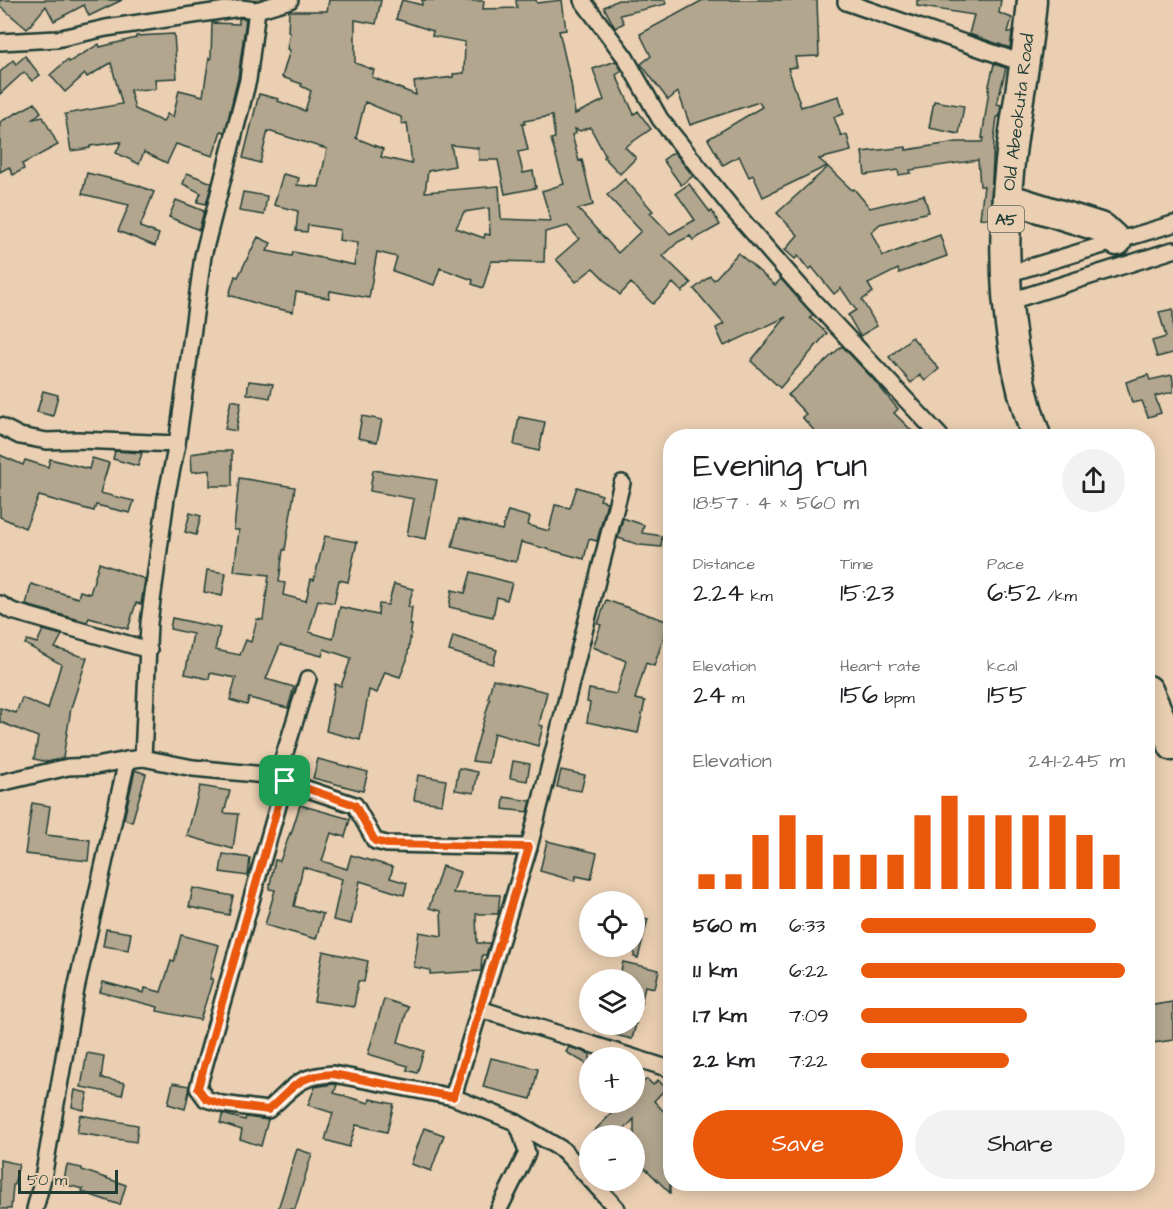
<!DOCTYPE html>
<html lang="en">
<head>
<meta charset="utf-8">
<style>
	:root { --surface:#fff; --page:#f2f2f2; --text:#202124; --muted:#757577; --accent:#ea580c }
	body { margin:0; font-family:"Architects Daughter",sans-serif; background:var(--page); color:var(--text); height:100vh; display:flex; flex-direction:column; font-size:22px; white-space:nowrap }
	* { box-sizing:border-box; margin:0 }
	p { font-size:20px; color:var(--muted) }
	.icon { flex:none; width:33px; height:33px; fill:none; stroke:currentColor; stroke-width:2; stroke-linecap:round; stroke-linejoin:round }
	.map { position:relative; flex:1; overflow:hidden }
	.details { position:absolute; left:663px; top:429px; width:492px; height:762px; display:flex; flex-direction:column; background:var(--surface); border-radius:24px; box-shadow:0 3px 15px #0003 }
	.details>* { flex:none }
	.buttons { position:absolute; left:579px; top:891px; display:grid; gap:12px }
	.buttons a { display:grid; place-items:center; width:66px; height:66px; border-radius:50%; background:var(--surface); box-shadow:0 3px 15px #0003; font-size:30px }
	.scale { position:absolute; left:18px; bottom:15px; width:100px; box-sizing:border-box; padding-left:6px; border:3px solid #1f3d34; border-top:0; font-size:16px; line-height:21px; white-space:nowrap; color:#1f3d34; -webkit-text-stroke:4px #ebcfb2; paint-order:stroke }
	.pin { position:absolute; display:grid; place-items:center; width:51px; height:51px; color:#fff; margin:-26px; border-radius:12px; box-shadow:0 3px 9px #0006 }
	.round { display:grid; place-items:center; flex:none; width:63px; height:63px; border-radius:32px; background:var(--page) }
	.summary { display:flex; align-items:center; justify-content:space-between; height:102px; padding:0 30px }
	h1 { font-size:33px; font-weight:600; line-height:45px }
	.metrics { display:grid; grid-template-columns:repeat(3,1fr); gap:9px; height:102px; padding:6px 30px }
	.metrics div { display:grid; align-content:center }
	.metrics b { font-size:26px; font-weight:600 }
	.metrics small { font-size:16px; font-weight:400 }
	.metrics p { font-size:16px }
	.chart { height:168px; padding:12px 30px }
	.chart p { display:flex; justify-content:space-between }
	.chart svg { width:100%; height:108px; margin-top:6px; stroke:var(--accent); stroke-width:6 }
	.action { display:flex; gap:12px; margin-top:auto; padding:12px 30px }
	.action a { flex:1; height:69px; border-radius:36px; background:var(--accent); color:#fff; font-size:24px; font-weight:600; line-height:69px; text-align:center }
	.action a+a { background:var(--page); color:var(--text) }
	ul { padding:0 30px; list-style:none; font-size:20px }
	li { display:grid; grid-template-columns:96px 72px 1fr; align-items:center; height:45px }
	li i { height:15px; border-radius:8px; background:var(--accent) }
	.map>svg:first-child { display:block }
	.building { fill:#b2a68f; stroke:#1f3d34; stroke-width:1.5; fill-rule:evenodd }
	.lines { fill:none; stroke-linecap:round; stroke-linejoin:round }
	.street-casing { stroke:#1f3d34; stroke-width:20 }
	.highway-casing { stroke:#1f3d34; stroke-width:33 }
	.street { stroke:#ebcfb2; stroke-width:15 }
	.highway { stroke:#ebcfb2; stroke-width:28 }
	.route-casing { stroke:#fff; stroke-width:12 }
	.route { stroke:#ea580c; stroke-width:8 }
	.labels { text-anchor:middle; stroke-width:4.5; stroke-linejoin:round; paint-order:stroke }
	.shield { fill:#ebcfb2; stroke:#5c695a; stroke-width:1.5 }
	.shield-label { font-size:16px; font-weight:bold; fill:#1f3d34 }
	.street-label { font-size:18px; fill:#1f3d34; stroke:#ebcfb2 }
</style>
</head>
<body>
<div class="map">
<svg width="1173" height="1209" viewBox="0 0 1173 1209">
	<rect width="100%" height="100%" fill="#ebcfb2"/>
	<filter id="ink" filterUnits="userSpaceOnUse"><feTurbulence type="fractalNoise" baseFrequency=".0167" numOctaves="2"/><feDisplacementMap in="SourceGraphic" scale="12" xChannelSelector="R" yChannelSelector="G"/><feConvolveMatrix kernelMatrix="1 2 1 2 8 2 1 2 1" color-interpolation-filters="sRGB"/></filter>
	<g filter="url(#ink)">
		<g class="building">
			<polygon points="0,0 122,0 89,16 84,5 54,21 46,6 27,29 0,6"/>
			<path d="M329,0h52l-5,24 -21,-4v43l19,7 -2,7 44,18 -2,-13 39,-5v-3l11,-1 1,-31 -33,-6 1,-5 -37,-12 6,-19 20,5v-5l62,1 -1,8 34,-1 -1,-8h20l1,3 25,-3 4,30 -7,1 12,52 4,31 29,-14 -11,-31 23,-8 6,10 -6,4 18,39 4,-3 13,18 -26,18 11,11 -16,16 -16,-17 1,-2 -15,-28 -10,4 -5,-2 1,4 -4,2 7,26 3,-1 11,45 -15,4 40,44 23,-22 -34,-36 18,-16 28,32 -3,2 20,21 25,-14 -19,-27 13,-9 21,28 2,-1 8,14 -27,15 -3,-4 -12,6 -15,14 28,27 -9,9 -9,-9 -20,21 -22,-21 -11,12 -27,-27 -17,14 -20,-23 23,-20 -11,-13 -23,6 -1,30 -53,-1 -8,27 -11,-4 1,-4 -33,-12 -6,17 -41,-14 4,-14 -20,-5 -8,46 -39,-7 -1,7 -33,-6 -3,20 -28,-6 -36,-11 6,-19 3,1 20,-40 13,6 -4,8 25,5 1,-4 61,13 4,-22 -19,-3 1,-10 -32,-5 -1,7 -11,-1 2,-20 -24,-6 9,-31 16,4 -2,7 22,2 8,-38 -59,-18 -8,32 -17,-5 16,-64 20,5 -1,2 27,10 6,-20 -10,-5 1,-2 -20,-7 8,-27 -3,-1 3,-17h-2l1,-21h38zM365,102l36,15 1,7 5,-1 5,41 -31,-7 2,-8 -27,-11zM552,116l3,22 -4,1 13,45 -22,7 9,30 -50,-2 -2,-33 -74,6 3,-21 27,-5 -4,-21 27,3 1,12h19l7,34 31,-6 -3,-17 -10,2 -5,-21 10,-2 -6,-26h3l-1,-3zM489,208l1,27 -5,-1 -1,4 -28,-10 8,-16z"/>
			<polygon points="618,0 665,0 666,4 620,15 624,23 615,28 604,7"/>
			<polygon points="703,0 817,0 819,56 795,57 797,67 788,68 801,107 839,96 844,114 834,117 841,136 847,135 851,151 819,159 827,166 763,197 753,175 749,177 739,156 723,165 708,139 762,107 759,102 690,125 678,92 668,100 641,64 651,56 640,34"/>
			<polygon points="917,0 1001,0 999,13 1012,18 1008,32 1012,33 1010,48 969,34 974,15 917,6"/>
			<polygon points="239,18 246,19 238,78 225,132 221,131 213,156 176,144 167,163 144,152 139,164 116,153 121,142 90,146 90,148 71,151 65,114 122,104 111,63 87,77 85,74 65,92 50,75 67,60 69,62 99,44 100,47 136,38 136,36 174,34 177,78 155,79 156,89 130,90 135,109 163,122 167,114 173,117 179,90 203,96 209,58 211,59 212,23 239,24"/>
			<polygon points="25,56 40,75 32,81 24,72 0,94 0,72 13,60 16,64"/>
			<polygon points="994,64 1006,68 997,104 1001,105 999,117 997,117 994,140 990,219 980,218 984,186 980,186 978,160 910,170 911,173 899,175 898,170 865,175 862,152 906,147 906,150 957,142 982,142 984,138 982,138 989,90 988,90"/>
			<polygon points="934,101 964,106 959,134 929,128"/>
			<polygon points="35,103 41,112 33,119 43,117 58,145 22,164 24,169 13,175 9,167 0,172 0,122"/>
			<polygon points="674,152 693,176 681,185 663,160"/>
			<polygon points="828,167 852,190 854,189 870,208 924,195 929,212 880,224 871,232 883,256 940,235 947,256 899,273 898,269 868,284 873,292 862,300 877,326 860,336 848,315 856,310 841,288 834,294 812,267 809,270 798,256 795,259 785,250 798,235 777,213"/>
			<polygon points="87,173 137,185 154,192 140,227 159,234 155,246 118,231 129,205 82,194"/>
			<polygon points="187,173 212,183 206,204 197,202 201,193 183,184"/>
			<polygon points="243,192 267,196 264,215 239,211"/>
			<polygon points="176,200 204,211 199,230 169,217"/>
			<polygon points="738,253 775,285 781,279 813,315 810,318 827,333 780,388 751,361 786,317 724,346 716,328 724,324 694,289 710,276 714,280"/>
			<polygon points="1173,309 1173,353 1157,357 1152,341 1166,337 1159,312"/>
			<polygon points="912,337 939,369 925,381 920,375 911,383 889,357"/>
			<polygon points="842,346 873,379 898,409 894,413 917,436 819,436 802,417 806,414 788,395"/>
			<polygon points="1148,375 1150,380 1172,375 1173,381 1173,392 1155,396 1161,413 1148,417 1142,401 1132,403 1126,382"/>
			<polygon points="249,381 273,384 270,398 247,394"/>
			<polygon points="43,391 58,395 53,416 37,412"/>
			<polygon points="231,400 241,402 236,431 225,429"/>
			<polygon points="362,416 382,420 377,442 358,438"/>
			<polygon points="519,417 545,422 539,451 514,445"/>
			<polygon points="115,451 142,453 138,466 113,459"/>
			<polygon points="210,451 232,451 232,486 210,486 210,470 192,472 191,454"/>
			<polygon points="0,455 23,465 25,460 48,467 50,459 89,469 92,458 109,463 100,493 134,501 130,513 96,505 94,511 39,496 25,528 0,517"/>
			<polygon points="373,470 437,480 426,539 407,535 414,499 370,491"/>
			<polygon points="239,478 295,487 285,550 283,550 279,582 285,583 283,595 306,601 311,579 314,580 325,536 357,542 348,582 339,580 334,603 318,600 309,632 333,639 340,607 378,615 379,604 388,605 394,584 413,589 408,607 412,607 410,625 412,625 407,660 400,677 385,672 377,693 369,690 360,740 326,731 335,684 341,686 351,658 324,649 322,656 280,645 266,679 294,687 288,708 249,698 247,705 230,700 236,678 210,673 209,679 185,674 193,634 170,629 172,618 220,628 215,650 240,655 246,640 251,642 257,619 263,620 269,575 234,571 239,530 234,530"/>
			<polygon points="577,487 602,495 600,500 607,502 597,541 589,539 584,559 521,542 516,562 452,547 459,519 502,530 508,511 530,517 528,525 549,531 555,505 570,508"/>
			<polygon points="190,513 201,516 196,535 185,532"/>
			<polygon points="623,518 644,525 642,533 662,536 661,547 640,545 618,538"/>
			<polygon points="99,563 145,579 141,604 136,603 128,629 89,618 87,622 26,605 31,584 78,598 80,591 90,594"/>
			<polygon points="207,570 226,573 222,596 204,592"/>
			<polygon points="471,572 512,583 507,600 497,597 493,617 449,607 452,590 465,593"/>
			<polygon points="606,600 669,622 654,666 646,663 635,699 645,701 638,733 587,722 590,703 587,702 589,689 616,694 626,661 593,647 601,625 598,624"/>
			<polygon points="43,630 62,635 55,648 87,658 71,708 63,758 48,762 34,759 38,737 0,722 0,708 16,713 22,698 48,709 61,664 25,644 27,640 37,643"/>
			<polygon points="453,636 497,650 493,664 449,651"/>
			<polygon points="493,679 547,692 539,725 543,726 538,746 494,733 488,763 472,761 490,699 488,698"/>
			<polygon points="318,759 368,772 363,791 313,778"/>
			<polygon points="513,761 530,764 527,781 510,778"/>
			<polygon points="459,768 478,772 474,793 455,790"/>
			<polygon points="135,770 146,774 132,822 124,819"/>
			<polygon points="561,770 585,775 581,791 557,787"/>
			<polygon points="418,775 446,780 442,804 414,800"/>
			<polygon points="200,786 230,791 224,813 238,814 233,849 187,836"/>
			<polygon points="504,797 531,801 528,812 503,809"/>
			<polygon points="32,803 50,806 46,835 90,840 88,861 25,854"/>
			<polygon points="300,805 350,819 345,837 331,833 322,861 347,869 351,855 393,867 390,878 407,883 404,895 360,881 351,924 333,920 342,879 303,867 294,906 323,914 316,939 265,925 275,890 269,889 275,860 280,861 290,833 291,834"/>
			<polygon points="547,841 597,853 591,879 576,876 575,881 540,871"/>
			<polygon points="223,854 250,858 248,876 220,872"/>
			<polygon points="442,866 460,872 453,893 500,895 498,914 476,914 477,943 490,943 486,955 482,955 481,971 430,974 430,970 414,967 419,932 442,936 441,911 429,908"/>
			<polygon points="193,888 233,896 229,915 189,907"/>
			<polygon points="638,916 648,919 638,958 634,957 634,928"/>
			<polygon points="106,929 131,933 128,950 103,946"/>
			<polygon points="181,935 219,945 210,979 213,979 200,1020 157,1011 158,1007 100,992 103,982 144,993 145,988 161,992 171,961 174,962"/>
			<polygon points="323,951 368,961 364,982 358,981 354,1007 314,1001"/>
			<polygon points="623,962 659,970 655,988 645,986 639,1013 634,1012 634,980 619,980"/>
			<polygon points="384,999 408,1007 398,1042 424,1051 417,1073 407,1070 408,1066 368,1054"/>
			<polygon points="1173,1002 1173,1040 1153,1043 1149,1041 1148,1033 1148,1006"/>
			<polygon points="617,1024 636,1024 632,1039 615,1035"/>
			<polygon points="569,1047 590,1054 590,1066 566,1052"/>
			<polygon points="87,1053 104,1056 101,1078 125,1083 122,1095 81,1087"/>
			<polygon points="491,1058 538,1069 531,1099 483,1087"/>
			<polygon points="647,1079 653,1085 658,1080 666,1088 654,1101 670,1118 670,1164 664,1171 670,1177 670,1193 645,1168 634,1178 634,1119 618,1136 589,1136 623,1102 634,1102 634,1091"/>
			<polygon points="173,1083 189,1086 189,1092 185,1109 168,1104"/>
			<polygon points="333,1084 337,1085 334,1093 369,1103 370,1099 394,1104 387,1132 356,1125 349,1147 325,1140 333,1113 308,1105 315,1087"/>
			<polygon points="75,1090 88,1093 84,1110 72,1107"/>
			<polygon points="223,1114 245,1120 246,1117 268,1120 261,1146 240,1139 242,1130 220,1123"/>
			<polygon points="80,1115 138,1125 136,1142 77,1133"/>
			<polygon points="424,1128 444,1135 431,1171 411,1164"/>
			<polygon points="297,1149 312,1154 295,1209 278,1209"/>
			<polygon points="0,1160 19,1164 14,1185 13,1185 11,1209 0,1209"/>
			<polygon points="67,1165 82,1168 82,1170 126,1185 120,1205 82,1192 83,1189 63,1184"/>
		</g>
		<g class="lines">
			<defs>
				<g id="street">
					<polyline points="582,0 625,57 660,119 734,211 812,300 940,436"/>
					<polyline points="846,2 1025,64"/>
					<polyline points="0,42 57,39 106,28 240,8 257,10 290,0"/>
					<polyline points="1007,274 1173,224"/>
					<polyline points="1007,302 1173,250"/>
					<polyline points="0,426 20,436 47,441 78,440 177,444"/>
					<polyline points="0,604 12,611 149,650"/>
					<polyline points="143,758 149,623 166,498 177,444 203,256 248,80 257,10"/>
					<polyline points="277,778 308,679"/>
					<path d="M285,781l-87,307 8,11 16,5 46,6c26,-22 28,-34 65,-36l120,23 62,25 48,28 27,29"/>
					<polyline points="0,783 68,767 96,766 127,760 143,758 193,768 265,775 355,805 375,841 387,844 529,847"/>
					<polyline points="480,1009 670,1069"/>
					<polyline points="453,1097 529,847 622,483"/>
					<polyline points="591,1180 617,1209"/>
					<polyline points="35,1209 43,1178 76,989 127,760"/>
					<polyline points="499,1209 527,1153 521,1132 515,1122"/>
				</g>
				<g id="highway">
					<path d="M1032,0c-4,55 -16,108 -22,162 -10,92 -5,187 26,274"/>
					<polyline points="1007,198 1103,228 1117,241"/>
					<polyline points="1148,690 1173,746"/>
				</g>
			</defs>
			<use href="#street" class="street-casing"/>
			<use href="#highway" class="highway-casing"/>
			<use href="#street" class="street"/>
			<use href="#highway" class="highway"/>
		</g>
	</g>
	<g class="lines" filter="url(#ink)">
		<defs>
			<path id="route" d="M285,781l70,24 20,36 12,3 142,3 -76,250 -120,-23c-38,2 -39,14 -65,36l-46,-6 -16,-5 -8,-11z"/>
		</defs>
		<use href="#route" class="route-casing"/>
		<use href="#route" class="route"/>
	</g>
	<g class="labels">
		<rect class="shield" x="988" y="206" width="36" height="26" rx="4.5"/>
		<g class="shield-label">
			<text x="1006" y="225">A5</text>
		</g>
		<g class="street-label">
			<text transform="translate(1018 112) rotate(-83)" y="6">Old Abeokuta Road</text>
		</g>
	</g>
</svg>
<div class="buttons">
<a><svg class="icon" aria-label="locate" viewBox="0 0 24 24"><circle cx="12" cy="12" r="6"/><path d="M12 2v4M12 18v4M2 12h4M18 12h4"/></svg></a>
<a><svg class="icon" aria-label="layers" viewBox="0 0 24 24"><path d="M12 4l9 5-9 5-9-5zM3 14l9 5 9-5"/></svg></a>
<a>+</a>
<a>−</a>
</div>
<div class="scale">50 m</div>
<div class="pin" style="left:285px;top:781px;background:#1e9e55"><svg class="icon" aria-label="arrive" viewBox="0 0 24 24"><path d="M6 21V4h12l-3 4 3 4H6"/></svg></div>
<section class="details">
<div class="summary"><div><h1>Evening run</h1><p>18:57 · 4 × 560 m</p></div><a class="round"><svg class="icon" aria-label="share" viewBox="0 0 24 24"><path d="M12 15V3M7 8l5-5 5 5M5 13v7h14v-7"/></svg></a></div>
<div class="metrics">
<div><p>Distance</p><b>2.24<small> km</small></b></div>
<div><p>Time</p><b>15:23</b></div>
<div><p>Pace</p><b>6:52<small> /km</small></b></div>
</div>
<div class="metrics">
<div><p>Elevation</p><b>24<small> m</small></b></div>
<div><p>Heart rate</p><b>156<small> bpm</small></b></div>
<div><p>kcal</p><b>155</b></div>
</div>
<div class="chart"><p><span>Elevation</span>241–245 m</p>
<svg viewBox="0 0 160 44" preserveAspectRatio="none"><path d="M5 44V38M15 44V38M25 44V22M35 44V14M45 44V22M55 44V30M65 44V30M75 44V30M85 44V14M95 44V6M105 44V14M115 44V14M125 44V14M135 44V14M145 44V22M155 44V30"/></svg>
</div>
<ul>
<li><b>560 m</b>6:33<i style="width:89%"></i></li>
<li><b>1.1 km</b>6:22<i style="width:100%"></i></li>
<li><b>1.7 km</b>7:09<i style="width:63%"></i></li>
<li><b>2.2 km</b>7:22<i style="width:56%"></i></li>
</ul>
<div class="action"><a>Save</a><a>Share</a></div>
</section>
</div>
</body>
</html>
